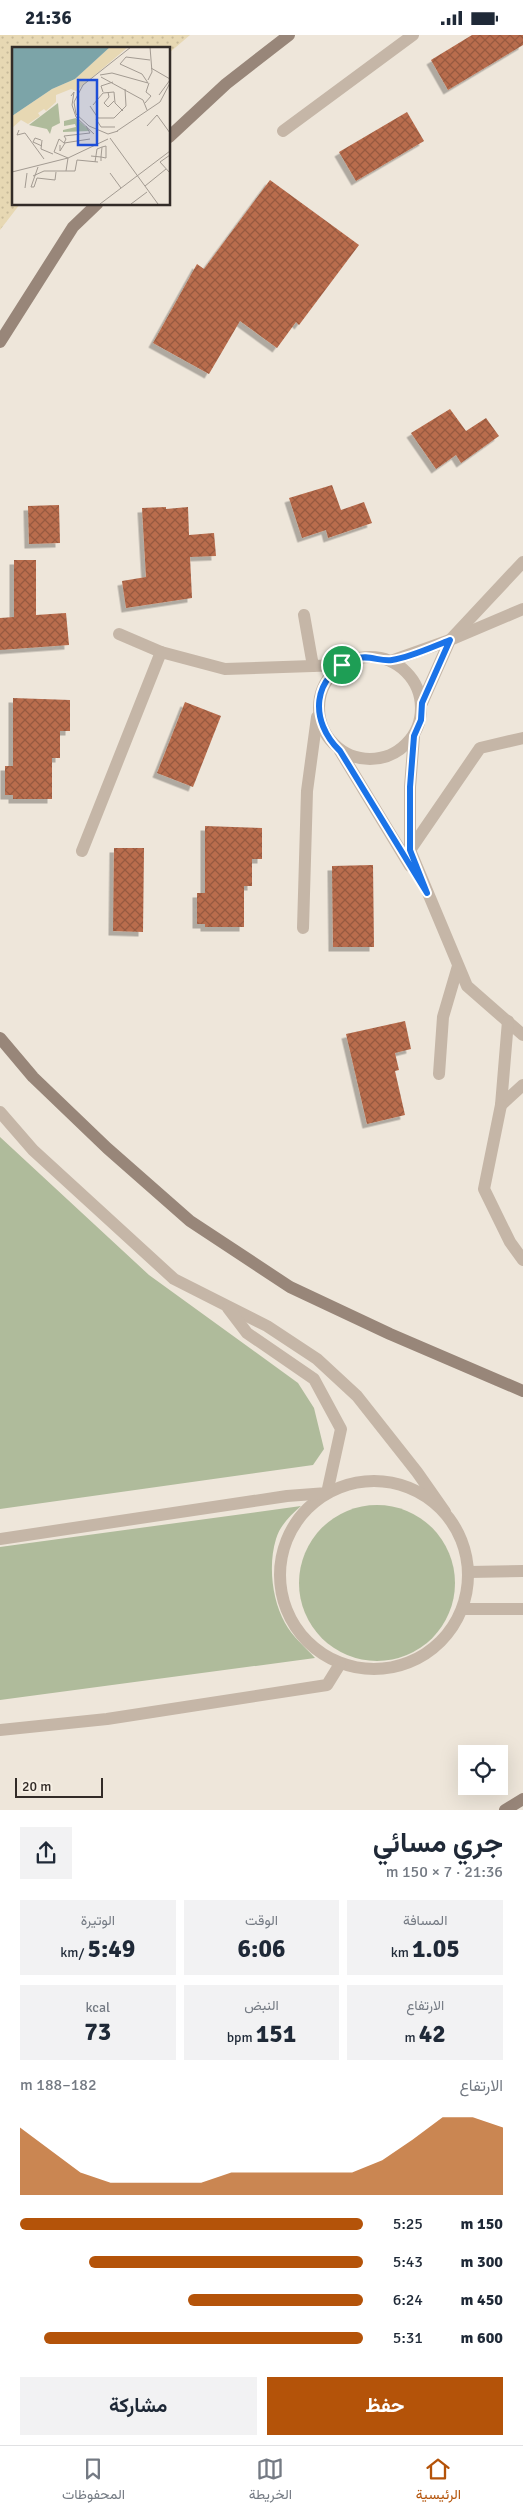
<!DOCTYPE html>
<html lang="ar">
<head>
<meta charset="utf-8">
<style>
	:root { --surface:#fff; --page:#f2f2f3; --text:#1f2937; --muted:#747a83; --line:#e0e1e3; --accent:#b45309 }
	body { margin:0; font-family:Signika,Vazirmatn,sans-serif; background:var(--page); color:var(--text); direction:rtl; height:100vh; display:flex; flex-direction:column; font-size:19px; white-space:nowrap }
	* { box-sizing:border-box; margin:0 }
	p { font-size:16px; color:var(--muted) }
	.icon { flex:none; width:28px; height:28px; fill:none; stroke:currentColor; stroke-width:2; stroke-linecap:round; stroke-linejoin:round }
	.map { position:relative; height:1775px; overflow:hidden; direction:ltr }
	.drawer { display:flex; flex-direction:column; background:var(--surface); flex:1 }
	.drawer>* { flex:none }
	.controls { position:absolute; left:458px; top:1710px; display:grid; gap:10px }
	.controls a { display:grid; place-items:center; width:50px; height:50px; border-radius:0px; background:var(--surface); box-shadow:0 5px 20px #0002; font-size:25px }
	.scale { position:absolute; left:15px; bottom:12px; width:88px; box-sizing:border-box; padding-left:5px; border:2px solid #322b27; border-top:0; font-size:14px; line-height:18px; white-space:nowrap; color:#322b27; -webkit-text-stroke:4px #f7f0e5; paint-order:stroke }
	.pin { position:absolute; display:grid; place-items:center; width:42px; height:42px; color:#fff; margin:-21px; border:2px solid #fff; border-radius:50%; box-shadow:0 1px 5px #0007 }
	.round { display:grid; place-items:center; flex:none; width:52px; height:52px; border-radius:0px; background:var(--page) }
	.overview { display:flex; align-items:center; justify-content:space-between; height:85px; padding:0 20px }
	h1 { font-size:28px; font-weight:700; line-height:38px }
	.figures { display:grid; grid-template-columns:repeat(3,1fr); gap:8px; height:85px; padding:5px 20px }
	.figures div { display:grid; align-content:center; border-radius:0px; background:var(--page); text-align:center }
	.figures b { font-size:25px; font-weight:700 }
	.figures small { font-size:14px; font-weight:400 }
	.figures p { font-size:14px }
	.chart { height:140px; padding:10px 20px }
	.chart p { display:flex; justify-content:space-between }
	.chart svg { width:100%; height:90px; margin-top:5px; fill:var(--accent); opacity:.7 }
	.cta { display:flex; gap:10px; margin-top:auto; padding:10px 20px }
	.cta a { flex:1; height:58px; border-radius:0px; background:var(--accent); color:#fff; font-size:20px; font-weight:700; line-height:58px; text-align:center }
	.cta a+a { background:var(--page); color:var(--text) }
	ul { padding:0 20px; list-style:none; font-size:16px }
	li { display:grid; grid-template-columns:80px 60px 1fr; align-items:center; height:38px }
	li i { height:12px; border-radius:6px; background:var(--accent) }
	.status { display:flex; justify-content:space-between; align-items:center; height:35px; padding:0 25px; background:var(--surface); direction:ltr }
	.status svg { height:14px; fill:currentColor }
	.tab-bar { display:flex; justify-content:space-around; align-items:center; height:70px; border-top:1px solid var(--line); background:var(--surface); font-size:14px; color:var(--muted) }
	.tab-bar a { display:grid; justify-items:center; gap:2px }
	.tab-bar .selected { color:var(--accent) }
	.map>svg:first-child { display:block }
	.grass { fill:#afbb9b }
	.sand { fill:url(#sand-dots) }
	.building { fill:url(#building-cross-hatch); filter:url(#shadow) }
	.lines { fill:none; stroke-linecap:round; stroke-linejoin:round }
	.service { stroke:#c5b6a7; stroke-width:12 }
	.minor { stroke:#c5b6a7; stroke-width:12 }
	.secondary { stroke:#988679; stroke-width:12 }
	.route-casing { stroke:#fff; stroke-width:10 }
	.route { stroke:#1a73e8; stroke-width:6 }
	.inset-road { fill:none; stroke:#a39b92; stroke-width:1 }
	.view { fill:#1d4ed8; fill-opacity:0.15; stroke:#1d4ed8; stroke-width:2.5 }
	.inset-edge { fill:none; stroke:#322b27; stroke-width:2.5 }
</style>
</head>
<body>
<div class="status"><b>21:36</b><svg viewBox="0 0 49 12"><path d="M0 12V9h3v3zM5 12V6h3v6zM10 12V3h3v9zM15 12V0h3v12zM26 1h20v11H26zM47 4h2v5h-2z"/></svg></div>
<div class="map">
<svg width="523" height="1775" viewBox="0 0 523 1775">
	<defs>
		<pattern id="sand-dots" width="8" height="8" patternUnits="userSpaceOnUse" patternTransform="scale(1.25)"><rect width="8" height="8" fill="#e7d8b3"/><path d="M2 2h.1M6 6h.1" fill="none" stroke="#c7ba9a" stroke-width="1.8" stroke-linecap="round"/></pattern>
		<pattern id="building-cross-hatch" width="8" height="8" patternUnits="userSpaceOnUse" patternTransform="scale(1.25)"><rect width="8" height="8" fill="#b96d4d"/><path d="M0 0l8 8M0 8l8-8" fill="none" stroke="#975a40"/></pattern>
		<filter id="shadow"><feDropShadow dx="-4.5" dy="4.5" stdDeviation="0" flood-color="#0004"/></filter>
	</defs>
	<rect width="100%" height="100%" fill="#eee6da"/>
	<g class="grass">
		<polygon points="0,1102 149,1240 298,1348 314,1373 324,1414 313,1430 0,1474"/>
		<circle cx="377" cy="1548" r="78"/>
		<path d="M301,1471c-10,9 -21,19 -25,33 -8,26 -4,61 9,84 7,13 20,24 30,35l-315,42v-153z"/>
	</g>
	<polygon class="sand" points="0,0 190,0 169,18 169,14 14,14 14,169 20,169 0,195"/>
	<g class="building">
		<polygon points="472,0 523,0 523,10 448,55 431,25"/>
		<polygon points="407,77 424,106 356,146 339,117"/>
		<polygon points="270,145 359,210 299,290 296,287 277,313 240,286 209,339 153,308 197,229 204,234"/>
		<polygon points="450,374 466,396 486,383 499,401 461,428 456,420 436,434 411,398"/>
		<polygon points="332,450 341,475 364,467 372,488 328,503 326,495 302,503 289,463"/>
		<polygon points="59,470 60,508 29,509 28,471"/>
		<polygon points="166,472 166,474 188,472 189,500 214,498 216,521 190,522 192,563 126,573 122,546 146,542 142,473"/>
		<polygon points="14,525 36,525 36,580 66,578 69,610 0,615 0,583 14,582"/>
		<polygon points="13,663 70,665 70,696 60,696 60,723 52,723 52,764 13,764 13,760 5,760 5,731 13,731"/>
		<polygon points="185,667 221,681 193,752 157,738"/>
		<polygon points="205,791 262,793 262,824 252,824 252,851 244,851 244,892 205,892 205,889 197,889 197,858 205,858"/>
		<polygon points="114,813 144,813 143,897 113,896"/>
		<polygon points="373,830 374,912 333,912 332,831"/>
		<polygon points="405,986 411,1014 395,1018 399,1035 395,1036 405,1080 367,1089 346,999"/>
	</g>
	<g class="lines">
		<g class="service">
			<polyline points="0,1077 33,1115 174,1244 267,1291 317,1324 357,1361 417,1437 445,1477"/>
			<circle cx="374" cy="1540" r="94"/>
			<polyline points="0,1504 287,1461 327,1458 341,1394 314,1344 247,1298 228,1273"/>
			<polyline points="469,1537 523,1536"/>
			<polyline points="463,1574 523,1574"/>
			<polyline points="0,1695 107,1684 327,1650 340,1629"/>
		</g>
		<g class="minor">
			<polyline points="283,96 413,0"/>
			<polyline points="304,580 313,631"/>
			<polyline points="119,599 161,617"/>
			<circle cx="370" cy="673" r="51"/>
			<polyline points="391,626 450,605 523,574"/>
			<polyline points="422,668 450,605 523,527"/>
			<polyline points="414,701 410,752 410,815 467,951 523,1000"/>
			<polyline points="340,716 410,831"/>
			<polyline points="410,815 480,713 523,703"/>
			<polyline points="82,816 161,617 225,634 342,630"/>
			<polyline points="303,893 307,756 317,682"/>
			<polyline points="508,986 501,1070 523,1050"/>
			<polyline points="439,1039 443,982 458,931"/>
			<polyline points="501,1070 484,1154 510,1207 523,1225"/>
		</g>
		<g class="secondary">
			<polyline points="169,102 226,49 289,0"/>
			<polyline points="0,307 73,192 97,169"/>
			<polyline points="0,1003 33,1042 107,1113 190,1186 290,1252 390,1299 523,1356"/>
			<polyline points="505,1775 523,1764"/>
		</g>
	</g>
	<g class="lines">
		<defs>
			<path id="route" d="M450,605l-28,63 -1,17 -7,16 -4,51v63l17,43 -87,-142c-31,-30 -29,-75 15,-92 13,-5 25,3 37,1 19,-3 40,-13 58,-20z"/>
		</defs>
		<use href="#route" class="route-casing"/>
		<use href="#route" class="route"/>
	</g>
	<g transform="translate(12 12)">
		<rect width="158" height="158" fill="#eee6da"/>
		<path d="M46,56l2,20 -8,4 -2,7 -3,-5 -18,-4zM64,71l14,13 -27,1v-2l13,-3 -1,-3 -11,2v-5z" fill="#afbb9b"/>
		<path d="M98,0h18l-52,44 -5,-2 -15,6v7l-10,9 -2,-2 -6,4 2,3 -12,8 -7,-4 -9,8v-12l40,-27 23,-10z" fill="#e7d8b3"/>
		<path d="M0,0h98l-35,32 -23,10 -40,27z" fill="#7ca4a8"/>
		<path class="inset-road" d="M139,21l19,11M88,28l12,-2 36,10 -6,-9 -22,-10 6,-7 24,3M89,30l42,23 4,10M136,33l4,-8 -2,-25M91,45l-2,-6 12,-4M96,45l1,5 -5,6 4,4 6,-6M147,48l11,-15M59,49l3,-4 -2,13 4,12 18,17M133,56l6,-7 -5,-4 3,-9M81,58l10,-12 11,-1 1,11 8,8M78,59l8,12h16l12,-12 -1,-17M84,72l5,8h14M135,79l10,-11 13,18M7,83l-2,5 8,-2 19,26M105,84l43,-29 10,-19M106,84l-10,3 -19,-8 -13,-12 -2,-12 9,-17 48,-38M98,91l48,66M29,93l-6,-2 -2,4 9,4M30,93l-1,9 12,5M52,96l26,-4M48,98v6l5,-8M158,108l-10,7 10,11M79,109l10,1 5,1v-12l-4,1 -1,10v4M83,115l2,-13 5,-2M54,124l2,-13 -14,-6 5,-13 5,4 2,-4 -2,-3 26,-3 -4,-7M0,125l56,-14 40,-19M98,126l11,15M21,129l11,-5h31l2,-11 21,2M133,139l21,-17M19,140h3l3,-9 18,2 1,-8M19,140l7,-20M13,141l2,-15M88,157l70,-53M119,157l16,-12"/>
		<path class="view" d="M66,33h19v65h-19z"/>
		<rect width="158" height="158" class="inset-edge"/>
	</g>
</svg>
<div class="controls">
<a><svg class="icon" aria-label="locate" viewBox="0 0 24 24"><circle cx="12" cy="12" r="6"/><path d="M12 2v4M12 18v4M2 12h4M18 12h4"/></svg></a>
</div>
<div class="scale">20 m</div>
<div class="pin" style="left:342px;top:630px;background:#1e9e55"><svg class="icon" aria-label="arrive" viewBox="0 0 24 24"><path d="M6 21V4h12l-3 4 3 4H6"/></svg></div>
</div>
<section class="drawer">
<div class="overview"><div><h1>جري مسائي</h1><p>21:36 · 7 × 150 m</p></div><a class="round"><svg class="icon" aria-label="share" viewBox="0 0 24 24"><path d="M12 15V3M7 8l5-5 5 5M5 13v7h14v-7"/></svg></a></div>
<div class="figures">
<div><p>المسافة</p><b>1.05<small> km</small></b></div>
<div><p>الوقت</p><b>6:06</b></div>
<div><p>الوتيرة</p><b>5:49<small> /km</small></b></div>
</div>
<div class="figures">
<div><p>الارتفاع</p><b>42<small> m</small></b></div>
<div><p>النبض</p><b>151<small> bpm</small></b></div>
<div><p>kcal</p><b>73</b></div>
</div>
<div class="chart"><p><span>الارتفاع</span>182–188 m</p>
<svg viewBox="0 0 160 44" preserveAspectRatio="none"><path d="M0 44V11L10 22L20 33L30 38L40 38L50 38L60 38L70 33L80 33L90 33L100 33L110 33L120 27L130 17L140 6L150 6L160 11V44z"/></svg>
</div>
<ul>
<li><b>150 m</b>5:25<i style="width:100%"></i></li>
<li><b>300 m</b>5:43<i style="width:80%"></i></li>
<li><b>450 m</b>6:24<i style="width:51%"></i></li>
<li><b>600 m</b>5:31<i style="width:93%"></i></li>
</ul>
<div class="cta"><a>حفظ</a><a>مشاركة</a></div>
</section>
<nav class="tab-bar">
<a class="selected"><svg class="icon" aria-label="home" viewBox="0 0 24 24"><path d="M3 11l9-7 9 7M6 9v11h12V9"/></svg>الرئيسية</a>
<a><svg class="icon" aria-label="map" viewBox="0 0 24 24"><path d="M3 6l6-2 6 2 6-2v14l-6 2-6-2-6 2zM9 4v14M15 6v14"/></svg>الخريطة</a>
<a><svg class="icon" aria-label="saved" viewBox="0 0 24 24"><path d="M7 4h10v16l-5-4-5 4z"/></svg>المحفوظات</a>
</nav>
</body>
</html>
